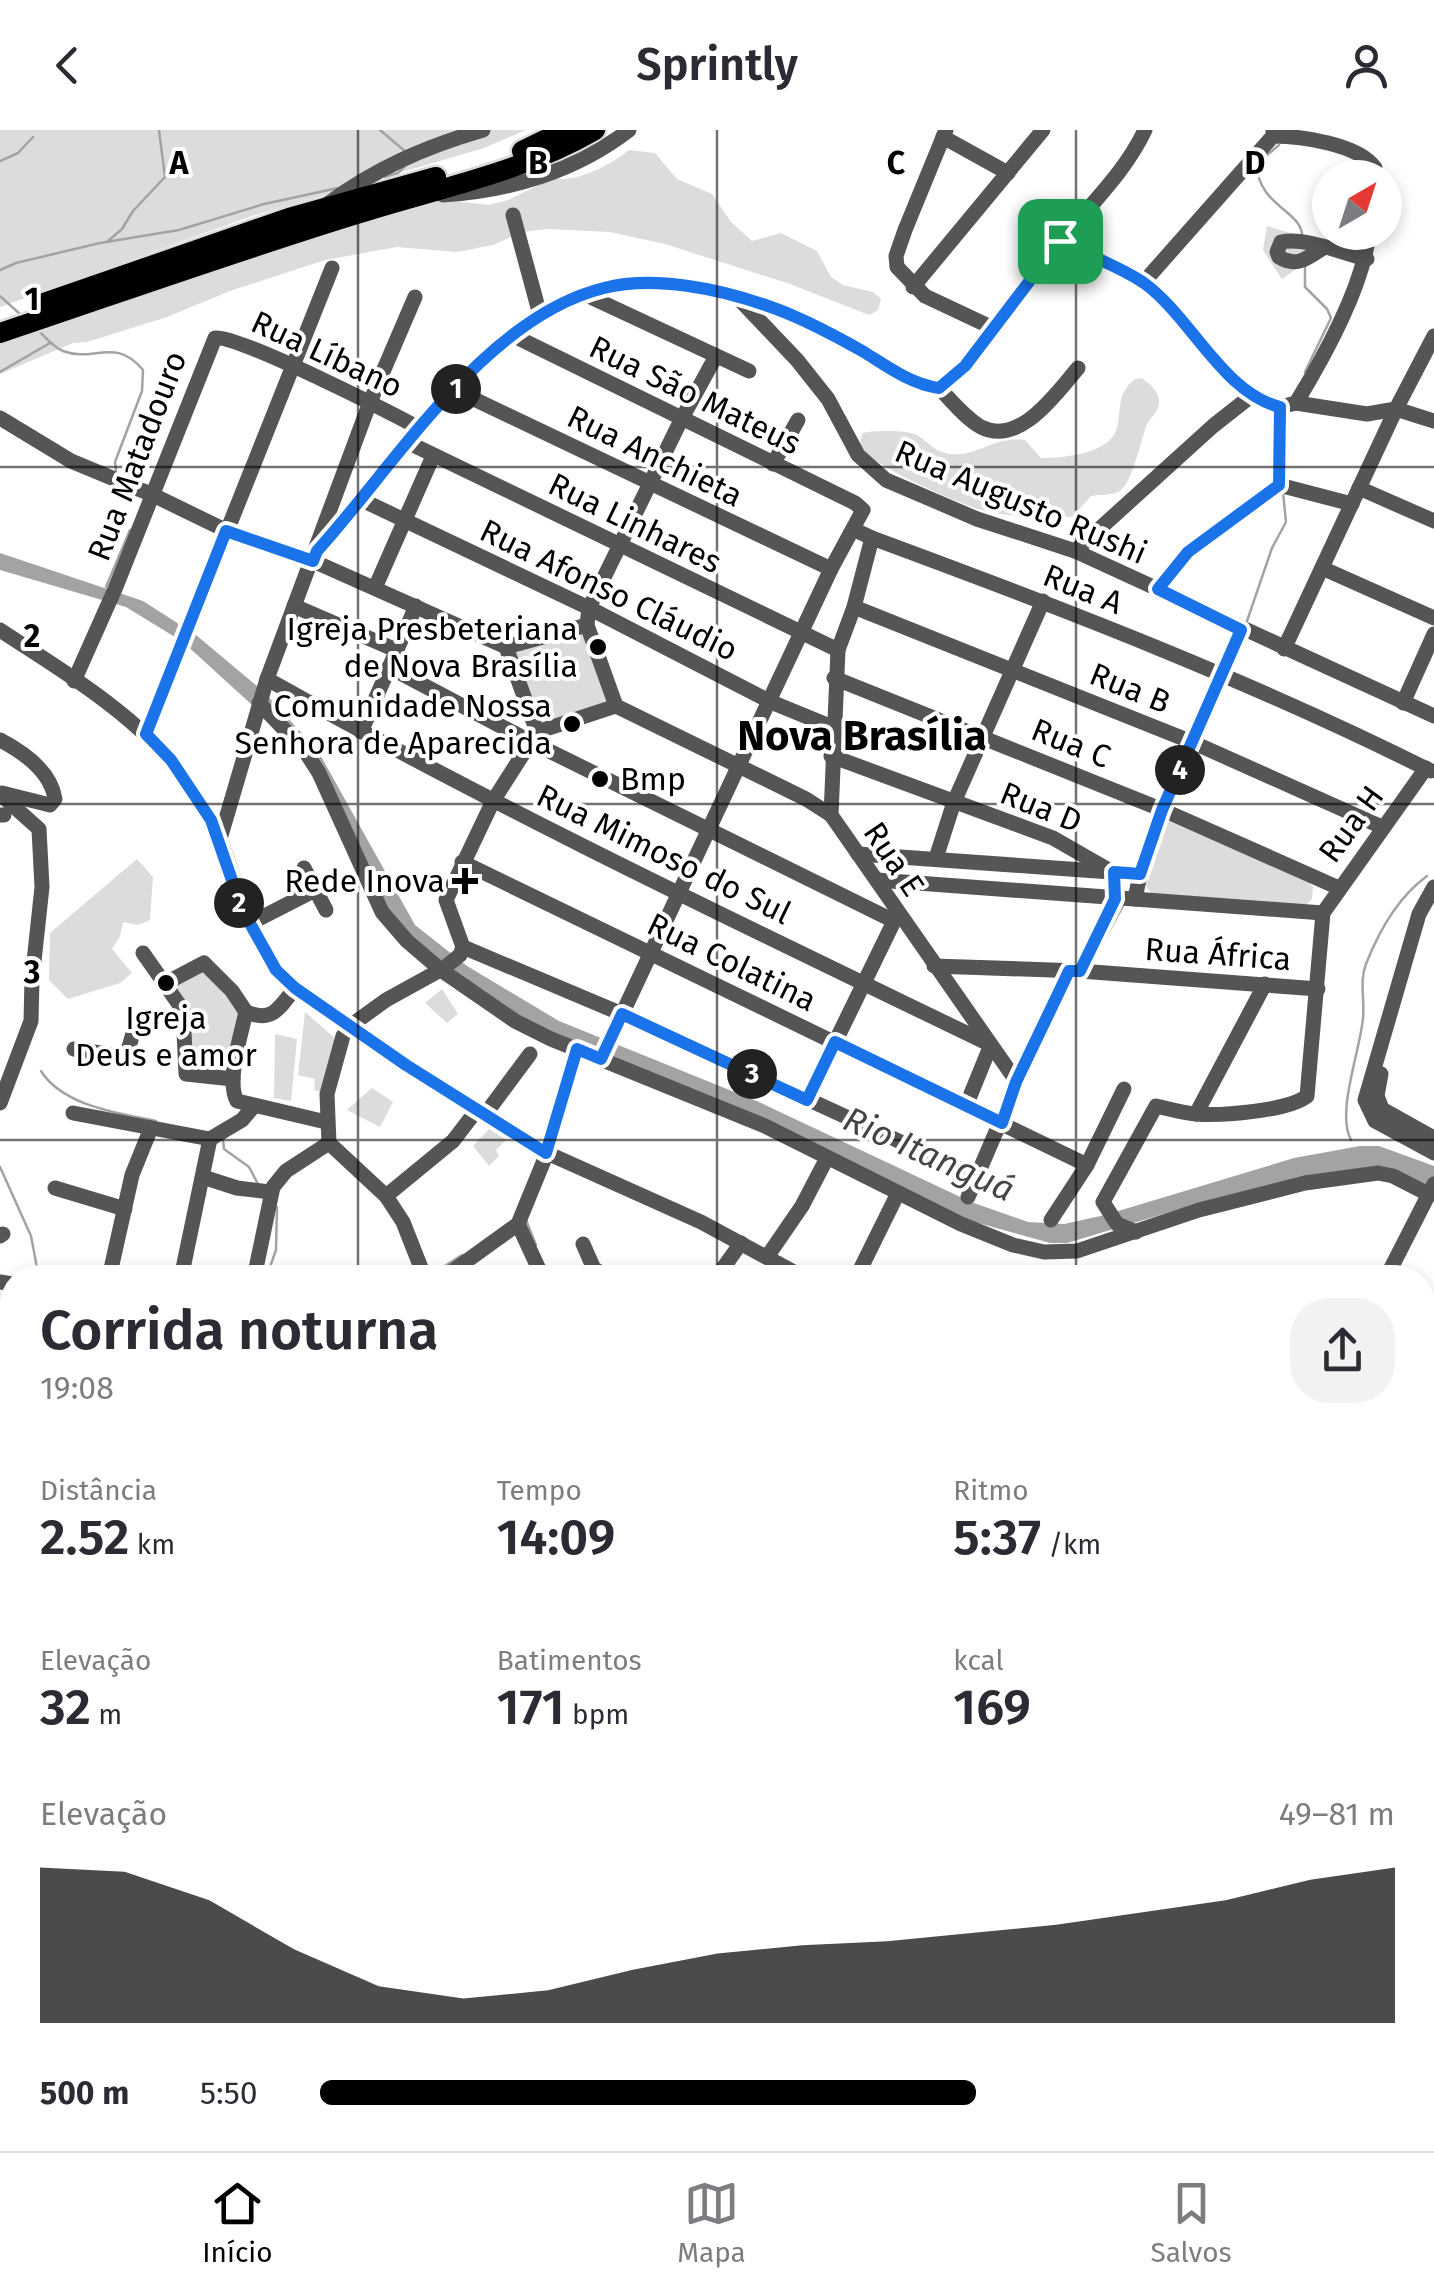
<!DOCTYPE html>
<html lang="pt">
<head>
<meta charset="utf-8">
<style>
	:root { --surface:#fff; --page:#f2f2f3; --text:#2b2b33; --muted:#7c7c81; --line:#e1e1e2; --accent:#000 }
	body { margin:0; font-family:"Fira Sans",sans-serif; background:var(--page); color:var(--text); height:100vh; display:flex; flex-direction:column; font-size:38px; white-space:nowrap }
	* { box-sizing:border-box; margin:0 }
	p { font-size:32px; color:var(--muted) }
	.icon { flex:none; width:55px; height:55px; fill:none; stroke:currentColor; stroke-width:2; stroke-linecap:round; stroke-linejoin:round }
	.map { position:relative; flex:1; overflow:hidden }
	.drawer { position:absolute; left:0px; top:1135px; width:1435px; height:888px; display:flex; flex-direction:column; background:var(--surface); border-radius:40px 40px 0 0; box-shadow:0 5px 15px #0003 }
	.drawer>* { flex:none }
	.needle { width:65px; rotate:39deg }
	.controls { position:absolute; left:1312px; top:30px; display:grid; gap:20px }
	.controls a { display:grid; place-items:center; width:90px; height:90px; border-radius:50%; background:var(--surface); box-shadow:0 5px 15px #0003; font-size:50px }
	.pin { position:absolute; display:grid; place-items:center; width:85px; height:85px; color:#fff; margin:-42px; border-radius:20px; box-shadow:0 5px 15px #0006 }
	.km { position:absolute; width:50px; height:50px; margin:-25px; border-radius:50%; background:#222; color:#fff; font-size:28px; line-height:50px; text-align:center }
	.round { display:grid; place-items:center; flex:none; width:105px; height:105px; border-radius:40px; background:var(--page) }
	.head { display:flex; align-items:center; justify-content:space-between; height:170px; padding:0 40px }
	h1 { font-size:55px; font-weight:600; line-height:75px }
	.metrics { display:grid; grid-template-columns:repeat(3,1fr); gap:15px; height:170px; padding:10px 40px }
	.metrics div { display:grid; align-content:center }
	.metrics b { font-size:50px; font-weight:600 }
	.metrics small { font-size:28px; font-weight:400 }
	.metrics p { font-size:28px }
	.chart { height:280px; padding:20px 40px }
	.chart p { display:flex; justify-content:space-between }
	.chart svg { width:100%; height:180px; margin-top:10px; fill:var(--accent); opacity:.7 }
	ul { padding:0 40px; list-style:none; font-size:32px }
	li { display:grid; grid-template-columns:160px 120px 1fr; align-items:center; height:75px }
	li i { height:25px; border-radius:12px; background:var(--accent) }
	header { display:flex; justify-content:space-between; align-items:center; height:130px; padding:0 40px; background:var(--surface); font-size:45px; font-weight:600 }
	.tab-bar { display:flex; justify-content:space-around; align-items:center; height:140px; border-top:2px solid var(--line); background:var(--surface); font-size:28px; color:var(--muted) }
	.tab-bar a { display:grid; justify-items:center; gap:5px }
	.tab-bar .selected { color:var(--accent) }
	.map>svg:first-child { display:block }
	.green { fill:#dcdcdc }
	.water { fill:#a3a3a3 }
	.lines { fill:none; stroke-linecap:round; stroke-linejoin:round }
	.stream { stroke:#a3a3a3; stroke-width:2.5 }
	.highway-casing { stroke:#dbdbdb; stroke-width:25 }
	.minor { stroke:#555; stroke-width:15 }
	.highway { stroke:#000; stroke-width:20 }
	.route-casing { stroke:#fff; stroke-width:20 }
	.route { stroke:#1a73e8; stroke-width:12 }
	.grid { fill:none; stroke:#000; stroke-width:2.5; stroke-opacity:0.55 }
	.poi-dot { fill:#000; stroke:#fff; stroke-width:4 }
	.labels { text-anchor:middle; stroke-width:8; stroke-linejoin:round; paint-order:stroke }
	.street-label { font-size:32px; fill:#000; stroke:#fff }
	.poi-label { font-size:32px; fill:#000; stroke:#fff; text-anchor:end }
	.water-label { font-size:35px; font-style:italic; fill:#444; stroke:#fff }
	.district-label { font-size:42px; font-weight:bold; fill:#000; stroke:#fff }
	.grid-label { font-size:32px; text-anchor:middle; font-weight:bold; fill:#000; stroke:#fff; stroke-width:8; stroke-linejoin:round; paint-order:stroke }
</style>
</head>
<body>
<header><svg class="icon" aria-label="back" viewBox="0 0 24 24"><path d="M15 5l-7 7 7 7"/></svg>Sprintly<svg class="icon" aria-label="person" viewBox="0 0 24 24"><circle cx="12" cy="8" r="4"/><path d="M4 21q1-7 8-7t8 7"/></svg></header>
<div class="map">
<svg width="1434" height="2021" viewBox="0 0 1434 2021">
	<rect width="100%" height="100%" fill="#fff"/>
	<g class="green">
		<polygon points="0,0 526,0 484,18 252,86 0,177"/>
		<path d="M629,20l26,3 22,26 35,15 19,28 21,19 29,-8 36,18 14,26 12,8 30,7 8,7 -3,11 -9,5 -79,-31 -125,-40 -55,-12 -63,-3 -25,3 -29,13 -36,7 -60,-5 -72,13 -95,31 -63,26 -80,25 -14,1 -73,31v-29l301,-107 135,-36 20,-1 33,4 19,-5 45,-22c22,6 59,-14 76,-28z"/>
		<polygon points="1267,96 1331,115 1282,149 1263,120"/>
		<path d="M1142,248c8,6 18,14 17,26 -1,8 -8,13 -12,20 -5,13 -15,58 -26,66 -7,6 -21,4 -30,6l-19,21c-29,-1 -58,1 -86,-6 -21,-4 -116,-46 -124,-63 -3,-7 -1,-9 1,-15 11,-3 46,-3 54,2 13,8 16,16 33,19 28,3 46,-19 75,-14l16,18c23,0 69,-4 76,-30 5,-20 -1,-34 18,-49z"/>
		<polygon points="583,503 608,572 540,595 514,521"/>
		<polygon points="1168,691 1308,751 1313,757 1312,769 1306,775 1153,765 1144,754 1146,740"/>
		<polygon points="137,729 153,747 150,790 138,795 123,792 120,806 112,819 132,843 120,853 68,869 49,850 50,803"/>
		<polygon points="203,836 243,883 231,947 188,941 170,854"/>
		<polygon points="442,859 458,884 447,893 425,873"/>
		<polygon points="305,882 337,910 324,963 314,960 315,949 298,945"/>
		<polygon points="275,904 297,909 291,971 274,968"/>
		<polygon points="372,958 393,972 380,997 347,980"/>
		<polygon points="490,998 506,1010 496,1020 499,1026 489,1036 473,1016"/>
		<polygon points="637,2010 1084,2010 1081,2021 631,2021"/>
	</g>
	<polygon class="water" points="0,423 143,471 196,505 263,561 318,621 415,795 467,836 559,891 759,972 971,1072 1028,1092 1064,1094 1105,1085 1294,1028 1360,1016 1379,1016 1434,1036 1434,1059 1402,1044 1220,1067 1067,1113 1050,1113 971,1091 513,891 391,789 317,636 264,579 251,574 183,512 126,477 0,440"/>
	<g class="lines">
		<g class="stream">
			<polyline points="380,0 406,22"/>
			<polyline points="1266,26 1279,15"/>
			<polyline points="0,31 18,23 33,7"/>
			<path d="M1257,35c1,39 41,45 45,68"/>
			<polyline points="385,47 398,43 407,34"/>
			<polyline points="108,111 122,99 133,81 165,47 159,0"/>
			<polyline points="1305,136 1305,157 1327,179 1331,188 1305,242"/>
			<polyline points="0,140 16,133 100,113 179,100 264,74 338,58"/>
			<polyline points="0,166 21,185"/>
			<path d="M38,200c7,7 15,17 25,21 31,12 52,-15 80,19l-1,21 -27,71 1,9"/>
			<polyline points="0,242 50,213"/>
			<polyline points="106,457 130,400"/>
			<polyline points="1247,491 1272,418 1286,392 1283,362"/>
			<polyline points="1097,824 1124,774"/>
			<path d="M41,941c22,35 77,42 115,50"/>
			<polyline points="223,1010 224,1019 249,1037 259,1056"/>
			<path d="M1351,1010c-15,-28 9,-88 12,-122 2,-17 -4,-37 3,-54 13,-33 32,-67 61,-88"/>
			<polyline points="0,1037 31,1106 39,1148"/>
			<polyline points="526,1090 536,1115"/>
			<polyline points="431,1145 462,1125"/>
			<polyline points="266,1148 276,1120 277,1077"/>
			<polyline points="0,1573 12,1574"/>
		</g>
		<defs>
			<g id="highway">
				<polyline points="522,21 565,0"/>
				<polyline points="41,174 289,88 436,47"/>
				<path d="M0,203c119,-40 237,-82 357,-119 81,-26 164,-41 238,-84"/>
			</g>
		</defs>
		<use href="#highway" class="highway-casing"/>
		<g class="minor">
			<polyline points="946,0 905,100 896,126 897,137 925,166 993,198"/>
			<path d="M1273,6c27,0 86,8 102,32l-1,10"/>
			<polyline points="943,7 1008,43"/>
			<path d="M443,65c67,-4 133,-24 186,-65"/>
			<path d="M326,75c49,-36 98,-58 157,-75"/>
			<polyline points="513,85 540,185"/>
			<polyline points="1061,111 1143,153 1167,174 1243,258 1266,274 1280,277 1296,273 1367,284 1396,279 1434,291"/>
			<path d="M1323,118c-15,10 -27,20 -44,9l-2,-5 4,-10c26,-5 60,11 86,17"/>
			<polyline points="1143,153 1273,6 1273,0"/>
			<polyline points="913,157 1043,0"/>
			<polyline points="584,164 749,241"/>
			<polyline points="741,171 797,230 828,269 858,325 886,350 977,389 1075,421 1434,586"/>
			<polyline points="512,205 855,373 863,380 831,439 601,929"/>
			<path d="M939,258c12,12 26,30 42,39 39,20 76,-35 97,-59"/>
			<polyline points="455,260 831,439"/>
			<path d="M1296,273c28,-46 68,-117 73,-171"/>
			<polyline points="0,288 71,331 153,365 227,401 313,431 506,517"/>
			<polyline points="409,313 838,520"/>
			<polyline points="773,334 798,290"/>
			<polyline points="1279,355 1352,374"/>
			<polyline points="1359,358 1434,391"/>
			<polyline points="362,370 589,478 771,572 832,597"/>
			<polyline points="855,400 872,408 854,477 838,520 831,685 1017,952"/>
			<path d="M872,408c190,70 379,143 559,233"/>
			<path d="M317,421c82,-87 165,-233 287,-263 50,-13 116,1 164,18 33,11 66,29 96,46 24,15 47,32 75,36 46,-36 81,-96 118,-142 30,-39 66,-70 88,-116"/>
			<polyline points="1075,421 1213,296 1251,266"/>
			<polyline points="1322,438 1434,488"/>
			<polyline points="375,458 433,326"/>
			<polyline points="1158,459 1188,421 1279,355 1280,277"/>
			<polyline points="294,476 396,520"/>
			<polyline points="854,477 1192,612 1382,697"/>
			<polyline points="587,495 506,517 537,602 616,576 587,495 589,478 681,290 716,226"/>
			<path d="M0,500c79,52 165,101 210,188 32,61 28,120 85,170l201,136 51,29 154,69 104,56"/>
			<polyline points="1284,519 1396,279 1434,206"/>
			<polyline points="389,537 531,612 894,791"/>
			<polyline points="834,548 1163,680 1339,758"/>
			<path d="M267,549c235,132 478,247 720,364"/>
			<path d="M74,551l41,-92 100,-251c20,-5 178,76 206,91"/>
			<polyline points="259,573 305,621 319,643 382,782 407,811 441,840 515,891 551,909 765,996 961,1094 1013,1115 1044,1122 1077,1121 1199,1080 1305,1053 1378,1043 1393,1046 1430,1065"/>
			<polyline points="1403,573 1434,504"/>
			<polyline points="616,576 806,669 831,685"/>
			<polyline points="361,602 416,476"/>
			<polyline points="146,604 332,138"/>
			<path d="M0,610c23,12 51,32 55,59l-5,6 -48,-12"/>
			<polyline points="831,626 1053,708 1114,743 1113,777 1080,841"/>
			<polyline points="0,664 39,699 42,757 32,850 31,891 0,973"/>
			<polyline points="0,685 4,685"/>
			<polyline points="220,709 267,549 370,272 415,167"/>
			<polyline points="858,724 1111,742"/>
			<polyline points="936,728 954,672 1043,471"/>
			<polyline points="462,732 1087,1035"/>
			<polyline points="304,738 326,780"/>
			<polyline points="877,750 1323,783"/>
			<polyline points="1434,757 1419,784 1365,970 1375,991 1434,1023"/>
			<polyline points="1135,769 1140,744 1163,680 1241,499"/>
			<polyline points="249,794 315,760"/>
			<polyline points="463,817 622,884 977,1047"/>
			<polyline points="143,823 183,880 186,944 233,949"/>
			<polyline points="934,836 1080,841 1318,859"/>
			<path d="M166,853l38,-20 28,28 14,21c-5,22 -20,70 -9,89l89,21"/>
			<path d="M246,882c27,11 33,-4 49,-24"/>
			<polyline points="74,919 126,927 136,893 143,886 185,888"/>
			<polyline points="1381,944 1377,966 1382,979 1434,1008"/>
			<polyline points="807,970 898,783"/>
			<polyline points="966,976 990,917"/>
			<polyline points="73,983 210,1009"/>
			<polyline points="1196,984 1265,854"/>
			<polyline points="484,986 530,924"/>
			<polyline points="210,1009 242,990 254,976"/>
			<polyline points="203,1047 237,1058 270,1062"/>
			<polyline points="55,1058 125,1079"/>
			<polyline points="386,1066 453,1011 476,981"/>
			<polyline points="968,1067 1035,911 1069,841"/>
			<polyline points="1051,1090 1087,1035 1124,959"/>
			<polyline points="518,1094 543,1148"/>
			<path d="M1136,1102l-19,-8 -14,-22 53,-96c13,3 27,7 40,8 25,2 92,-3 111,-18l16,-183 103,-145"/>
			<polyline points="0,1106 3,1104"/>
			<polyline points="583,1114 594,1139 611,1148"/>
			<polyline points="767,1127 802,1076 827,1028"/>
			<polyline points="109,1148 132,1045 151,998"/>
			<polyline points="181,1148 210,1009"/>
			<polyline points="254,1148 273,1057 286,1041 329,1013"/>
			<polyline points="425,1148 403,1092 386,1066 329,1013 327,964 343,906 350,896 386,870 444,838 460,825 463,817 446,770 493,671 537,602"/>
			<polyline points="443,1148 518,1094 547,1023 577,919"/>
			<polyline points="716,1148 741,1113"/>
			<polyline points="856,1148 898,1063"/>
			<polyline points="1386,1148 1434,1054"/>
			<polyline points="0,1152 12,1154"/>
			<polyline points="0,1186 12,1175"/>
			<polyline points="0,1250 12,1248"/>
			<polyline points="0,1325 12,1287"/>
			<polyline points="1422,1435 1434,1446"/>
			<polyline points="1422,1547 1434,1551"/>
			<polyline points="0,1556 12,1544"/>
			<polyline points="1422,1642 1434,1646"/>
			<polyline points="0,1664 12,1674"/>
			<polyline points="1422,1740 1434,1745"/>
			<polyline points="0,1798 12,1756"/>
			<polyline points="0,1840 12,1843"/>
			<polyline points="1422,1857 1434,1827"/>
			<polyline points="1422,1963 1434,1981"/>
			<polyline points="0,1982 12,1985"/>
			<polyline points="105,2010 150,2021"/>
			<polyline points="1120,2010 1132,2021"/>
			<polyline points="1347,2010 1434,2015"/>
			<polyline points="13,2021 16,2010"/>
			<polyline points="425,2021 428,2010"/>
			<polyline points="455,2021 461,2010"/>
			<polyline points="615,2021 621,2010"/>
			<polyline points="1090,2021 1095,2010"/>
		</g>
		<use href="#highway" class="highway"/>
	</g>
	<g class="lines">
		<defs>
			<path id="route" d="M1060,111c27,14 59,25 84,42 47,34 79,110 136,124l-1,78 -91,67 -30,37 83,41 -79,180 -22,64 -26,-2 1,27 -35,72h-11l-53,111 -14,41 -167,-81 -28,58 -185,-86 -21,45 -24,-10 -31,104 -140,-88 -111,-77 -19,-18 -34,-61 -31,-89 -40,-60 -25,-26 80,-203 87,30 4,-10c79,-87 168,-234 287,-263 50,-13 116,1 164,18 33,11 66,29 96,46 24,15 47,32 75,36l26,-22z"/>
		</defs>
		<use href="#route" class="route-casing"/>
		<use href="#route" class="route"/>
	</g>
	<path class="grid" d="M358,0v1148M717,0v1148M1076,0v1148M0,337h1434M0,674h1434M0,1010h1434M0,1347h12M1422,1347h12M0,1684h12M1422,1684h12M358,2010v11M717,2010v11M1076,2010v11"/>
	<g class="poi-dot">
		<circle cx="598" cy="517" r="10"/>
		<circle cx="572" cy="594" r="10"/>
		<circle cx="600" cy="649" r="10"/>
		<path d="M460 736h10v10h10v10h-10v10h-10v-10h-10v-10h10z"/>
		<circle cx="166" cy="853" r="10"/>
	</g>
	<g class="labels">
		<g class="street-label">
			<text transform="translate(327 224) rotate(25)" y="11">Rua Líbano</text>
			<text transform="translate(695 265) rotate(26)" y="11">Rua São Mateus</text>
			<text transform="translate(137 326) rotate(-69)" y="11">Rua Matadouro</text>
			<text transform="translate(655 326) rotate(26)" y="11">Rua Anchieta</text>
			<text transform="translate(1021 372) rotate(23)" y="11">Rua Augusto Rushi</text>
			<text transform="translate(635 393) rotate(26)" y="11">Rua Linhares</text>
			<text transform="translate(1083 459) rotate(22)" y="11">Rua A</text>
			<text transform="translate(609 460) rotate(26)" y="11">Rua Afonso Cláudio</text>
			<text transform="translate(1130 558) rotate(22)" y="11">Rua B</text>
			<text transform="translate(1071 613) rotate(22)" y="11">Rua C</text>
			<text transform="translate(1041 677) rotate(22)" y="11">Rua D</text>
			<text transform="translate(1351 694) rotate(-54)" y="11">Rua H</text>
			<text transform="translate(664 724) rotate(26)" y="11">Rua Mimoso do Sul</text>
			<text transform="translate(894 729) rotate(56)" y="11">Rua E</text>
			<text transform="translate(1218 824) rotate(4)" y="11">Rua África</text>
			<text transform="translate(732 832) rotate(26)" y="11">Rua Colatina</text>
		</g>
		<g class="poi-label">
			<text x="578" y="510">Igreja Presbeteriana<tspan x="578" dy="37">de Nova Brasília</tspan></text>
			<text x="552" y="587">Comunidade Nossa<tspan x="552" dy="37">Senhora de Aparecida</tspan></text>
			<text x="620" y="660" text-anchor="start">Bmp</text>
			<text x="445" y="762">Rede Inova</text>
			<text x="166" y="899" text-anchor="middle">Igreja<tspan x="166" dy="37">Deus e amor</tspan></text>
		</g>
		<g class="water-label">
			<text transform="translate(929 1024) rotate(24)" y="12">Rio Itanguá</text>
		</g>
		<g class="district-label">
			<text x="862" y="620">Nova Brasília</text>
		</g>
	</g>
	<g class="grid-label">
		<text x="179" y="44">A</text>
		<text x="538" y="44">B</text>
		<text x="896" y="44">C</text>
		<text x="1255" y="44">D</text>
		<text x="32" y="180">1</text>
		<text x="32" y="517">2</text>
		<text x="32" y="853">3</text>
	</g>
</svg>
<div class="controls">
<a><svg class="needle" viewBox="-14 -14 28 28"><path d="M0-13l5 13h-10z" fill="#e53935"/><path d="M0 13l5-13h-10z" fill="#7c7c81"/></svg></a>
</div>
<div class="pin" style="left:1060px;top:111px;background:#1e9e55"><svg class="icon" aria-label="arrive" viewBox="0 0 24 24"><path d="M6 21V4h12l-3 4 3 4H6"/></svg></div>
<b class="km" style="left:456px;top:259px">1</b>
<b class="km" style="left:239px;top:773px">2</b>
<b class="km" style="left:752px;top:944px">3</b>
<b class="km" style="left:1180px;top:640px">4</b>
<section class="drawer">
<div class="head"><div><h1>Corrida noturna</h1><p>19:08</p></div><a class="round"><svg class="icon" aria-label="share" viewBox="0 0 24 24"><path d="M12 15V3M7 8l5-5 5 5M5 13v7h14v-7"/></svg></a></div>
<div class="metrics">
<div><p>Distância</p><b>2.52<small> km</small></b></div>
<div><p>Tempo</p><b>14:09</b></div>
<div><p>Ritmo</p><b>5:37<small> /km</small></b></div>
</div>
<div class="metrics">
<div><p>Elevação</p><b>32<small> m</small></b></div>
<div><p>Batimentos</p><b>171<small> bpm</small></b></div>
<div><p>kcal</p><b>169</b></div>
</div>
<div class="chart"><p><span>Elevação</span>49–81 m</p>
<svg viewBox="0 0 160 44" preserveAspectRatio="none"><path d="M0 44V6L10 7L20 14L30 26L40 35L50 38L60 36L70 31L80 27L90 25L100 24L110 22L120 20L130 17L140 14L150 9L160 6V44z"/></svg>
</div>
<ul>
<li><b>500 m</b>5:50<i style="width:61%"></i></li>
</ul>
</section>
</div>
<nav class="tab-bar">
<a class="selected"><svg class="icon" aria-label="home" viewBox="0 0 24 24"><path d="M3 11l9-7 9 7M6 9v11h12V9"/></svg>Início</a>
<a><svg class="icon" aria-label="map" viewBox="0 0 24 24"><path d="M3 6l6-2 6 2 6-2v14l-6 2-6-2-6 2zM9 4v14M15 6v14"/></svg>Mapa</a>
<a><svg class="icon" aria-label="saved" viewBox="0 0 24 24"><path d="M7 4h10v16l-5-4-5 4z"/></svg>Salvos</a>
</nav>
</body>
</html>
